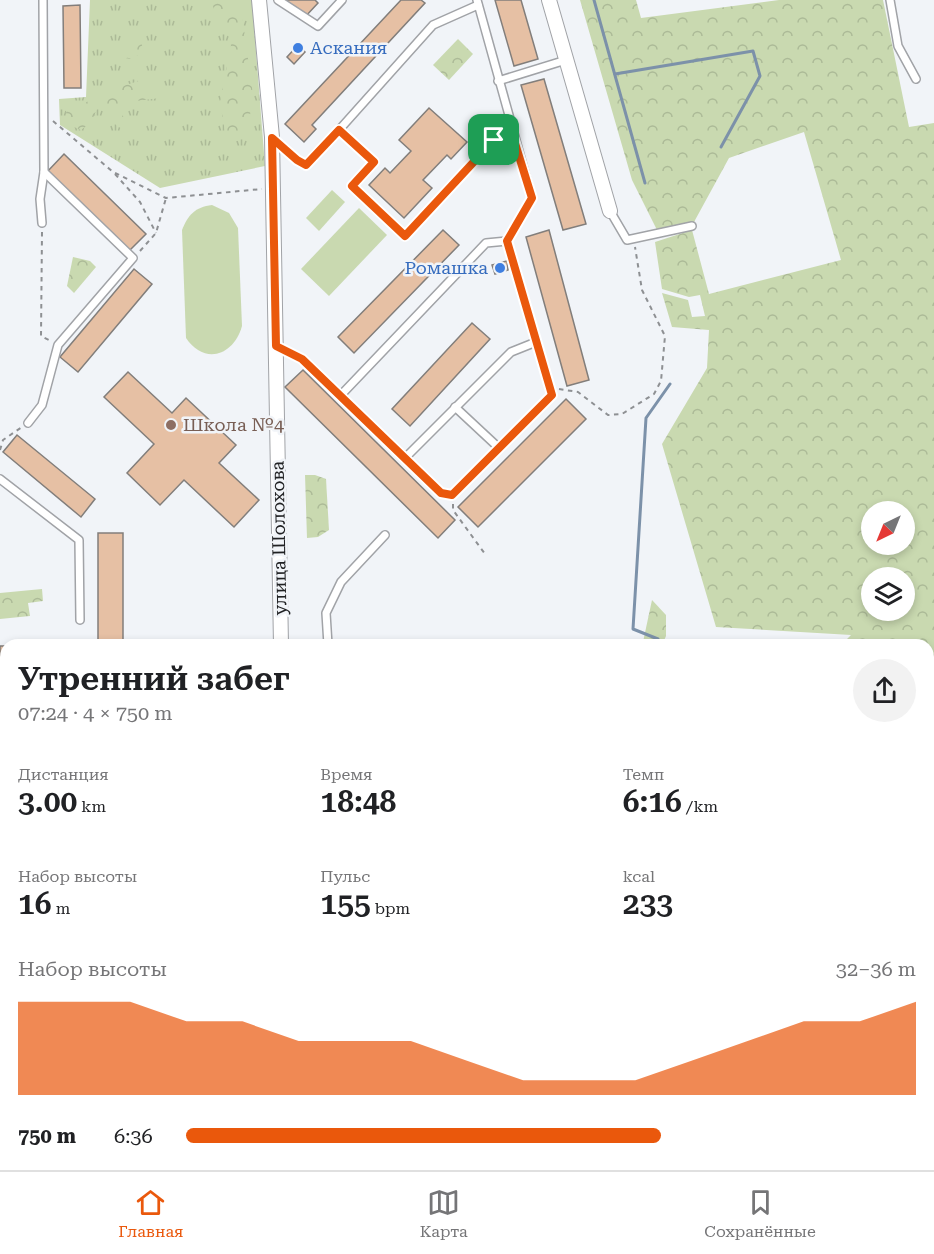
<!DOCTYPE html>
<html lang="ru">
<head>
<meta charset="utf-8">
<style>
	:root { --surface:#fff; --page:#f2f2f2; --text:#202124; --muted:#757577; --line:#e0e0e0; --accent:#ea580c }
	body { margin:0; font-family:"Roboto Serif",serif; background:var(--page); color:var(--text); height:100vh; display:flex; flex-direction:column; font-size:22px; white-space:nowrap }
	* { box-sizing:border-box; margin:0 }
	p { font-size:20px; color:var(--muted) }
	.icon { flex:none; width:33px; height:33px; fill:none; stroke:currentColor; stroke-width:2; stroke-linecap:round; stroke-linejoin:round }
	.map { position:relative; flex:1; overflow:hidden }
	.panel { position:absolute; left:0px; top:639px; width:934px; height:531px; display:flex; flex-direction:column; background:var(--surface); border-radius:18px 18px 0 0; box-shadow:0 3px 9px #0003 }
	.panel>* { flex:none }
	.needle { width:39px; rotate:223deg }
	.controls { position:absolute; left:861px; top:501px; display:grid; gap:12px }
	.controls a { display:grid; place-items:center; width:54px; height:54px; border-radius:50%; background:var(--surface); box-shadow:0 3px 9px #0003; font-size:30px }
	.pin { position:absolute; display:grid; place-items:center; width:51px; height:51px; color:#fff; margin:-26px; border-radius:12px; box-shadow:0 3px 9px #0006 }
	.round { display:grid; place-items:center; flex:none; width:63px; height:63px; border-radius:32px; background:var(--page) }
	.overview { display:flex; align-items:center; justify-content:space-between; height:102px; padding:0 18px }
	h1 { font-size:33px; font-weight:600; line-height:45px }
	.stats { display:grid; grid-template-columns:repeat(3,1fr); gap:9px; height:102px; padding:6px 18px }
	.stats div { display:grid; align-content:center }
	.stats b { font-size:30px; font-weight:600 }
	.stats small { font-size:16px; font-weight:400 }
	.stats p { font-size:16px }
	.chart { height:168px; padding:12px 18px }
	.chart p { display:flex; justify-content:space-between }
	.chart svg { width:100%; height:108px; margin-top:6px; fill:var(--accent); opacity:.7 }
	ul { padding:0 18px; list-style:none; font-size:20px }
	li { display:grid; grid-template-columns:96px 72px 1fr; align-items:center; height:45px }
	li i { height:15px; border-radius:8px; background:var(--accent) }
	.tab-bar { display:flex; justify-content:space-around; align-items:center; height:84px; border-top:2px solid var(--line); background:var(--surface); font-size:16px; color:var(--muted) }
	.tab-bar a { display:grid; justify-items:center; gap:3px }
	.tab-bar .current { color:var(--accent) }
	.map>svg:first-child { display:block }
	.grass { fill:url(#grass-tufts) }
	.forest { fill:url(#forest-crowns); fill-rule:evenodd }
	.pitch { fill:#c9d9b0 }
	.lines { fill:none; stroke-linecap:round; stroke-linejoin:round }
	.stream { stroke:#7c91a9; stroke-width:3 }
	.building { fill:#e6c0a4; stroke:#827e7b; stroke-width:1.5 }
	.lane-casing { stroke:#a1a3a7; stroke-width:10 }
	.street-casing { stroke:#a1a3a7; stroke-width:16 }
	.path { stroke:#8e9093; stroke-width:2; stroke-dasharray:4.5 4.5; stroke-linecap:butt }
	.lane { stroke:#fff; stroke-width:7 }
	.street { stroke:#fff; stroke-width:14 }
	.route-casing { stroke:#fff; stroke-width:12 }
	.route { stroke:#ea580c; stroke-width:8 }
	.shop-dot { fill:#3f7fe0; stroke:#f1f4f8; stroke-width:2 }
	.education-dot { fill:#8d6e63; stroke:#f1f4f8; stroke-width:2 }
	.labels { text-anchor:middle; stroke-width:5; stroke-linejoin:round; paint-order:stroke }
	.shop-label { font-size:18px; fill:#366cbe; stroke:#f1f4f8; text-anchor:start }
	.education-label { font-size:18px; fill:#785e54; stroke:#f1f4f8; text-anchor:start }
	.street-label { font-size:18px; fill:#202123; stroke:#f1f4f8 }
</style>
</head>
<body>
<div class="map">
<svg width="934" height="1170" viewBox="0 0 934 1170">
	<defs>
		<pattern id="grass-tufts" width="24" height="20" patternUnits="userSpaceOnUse" patternTransform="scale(1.5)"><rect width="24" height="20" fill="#c9d9b0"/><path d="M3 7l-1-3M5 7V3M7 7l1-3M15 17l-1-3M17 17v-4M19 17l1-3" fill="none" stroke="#acba97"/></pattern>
		<pattern id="forest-crowns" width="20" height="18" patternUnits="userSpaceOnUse" patternTransform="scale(1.5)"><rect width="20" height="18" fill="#c9d9b0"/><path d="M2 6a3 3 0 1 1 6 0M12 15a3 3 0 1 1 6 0" fill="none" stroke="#acba97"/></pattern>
	</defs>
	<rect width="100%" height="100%" fill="#f1f4f8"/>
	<polygon class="grass" points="90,0 252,0 265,166 160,188 60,125 59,99 86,97"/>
	<g class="forest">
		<polygon points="211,0 240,0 253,95 247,135 238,141 225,132 220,102 231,45 228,34 219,24"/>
		<path d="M580,0h56l5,18 138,-18h104l26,127 25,-4v667l-6,-5v-140h-87l10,-10 -135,-8 -54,-183 45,-76 2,-38 -37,-3 -10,-34 26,7 4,17 13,-1 -5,-21 -11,2 -27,-8 -7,-47 37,-12 17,64 132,-34 -37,-128 -75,26 -35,64 -36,10 -26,-52zM872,512h32v32h-32zM872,578h32v32h-32z"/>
		<polygon points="133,38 141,42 144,52 131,59 120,57 120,42"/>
		<polygon points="458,39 473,54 449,80 433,65"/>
		<polygon points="142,80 160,98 128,102 118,108 124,118 122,129 116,125 109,105 97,109 91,122 81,130 67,124 66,107 85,103 103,92"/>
		<polygon points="73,257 90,261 96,267 74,293 67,286"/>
		<polygon points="305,475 315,475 326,479 329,530 318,537 307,538"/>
		<polygon points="42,589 43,601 28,603 30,616 0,619 0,593"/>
		<polygon points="652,600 666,615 666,636 662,645 647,645 643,642"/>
		<polygon points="934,885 934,1170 654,1170 656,1164 928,1164 928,891"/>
		<polygon points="301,1164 373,1164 375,1170 301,1170"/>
	</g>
	<g class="pitch">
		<polygon points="332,190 345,202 319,231 306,218"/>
		<path d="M212,205l17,8 9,15 4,98c-8,29 -37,40 -56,12l-4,-108c6,-15 13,-23 30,-25z"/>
		<polygon points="359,208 387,235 329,296 301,269"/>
	</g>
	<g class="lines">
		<g class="stream">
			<polyline points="594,0 645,183"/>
			<polyline points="615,74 753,51 760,76 721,147"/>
			<polyline points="660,645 658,639 633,629 646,418 670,384"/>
		</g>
	</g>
	<g class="building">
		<polygon points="286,0 315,0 318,3 305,17"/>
		<polygon points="401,0 421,0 425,3 312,125 316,129 304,142 285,124"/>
		<polygon points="495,0 521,0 538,59 514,66"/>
		<polygon points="80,5 81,88 64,88 63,6"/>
		<polygon points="298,45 305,52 294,64 287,57"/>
		<polygon points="544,79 586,224 563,230 521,85"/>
		<polygon points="429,108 467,142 451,159 447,155 423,180 432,188 404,218 369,185 385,168 390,173 411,151 399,140"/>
		<polygon points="64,154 146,234 129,251 47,172"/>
		<polygon points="443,230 459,245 354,353 338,337"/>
		<polygon points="549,230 589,380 567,386 526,237"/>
		<polygon points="507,261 508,270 495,274 492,265"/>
		<polygon points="134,269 152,284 78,372 60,357"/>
		<polygon points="472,323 490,339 410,426 392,409"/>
		<polygon points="303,370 455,520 438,538 285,387"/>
		<polygon points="128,372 172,413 186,398 236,445 219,463 259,500 234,527 184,480 160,505 127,473 154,444 104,397"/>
		<polygon points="566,399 586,419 478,527 458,507"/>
		<polygon points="17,435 95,499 81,517 3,452"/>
		<rect x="98" y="533" width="25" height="112"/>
		<rect x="0" y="646" width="6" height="28"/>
		<polygon points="148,1164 179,1164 172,1170 142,1170"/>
	</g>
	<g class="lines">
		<defs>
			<g id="lane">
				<polyline points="278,0 318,26 342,0"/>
				<polyline points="890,0 898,46 916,79"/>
				<polyline points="498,81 566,60"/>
				<polyline points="339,130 433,25 478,5"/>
				<polyline points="273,139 297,160 305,165 339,130 374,162 352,186 405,236 509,124"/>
				<polyline points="610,211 627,240 692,226"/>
				<polyline points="42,223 40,199 44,172"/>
				<polyline points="276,346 302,359 441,493 452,495 552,395 507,241 532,198 477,0"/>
				<polyline points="340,396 486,243 507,241"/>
				<polyline points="455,407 499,448"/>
				<polyline points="28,423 42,405 58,345 133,258 44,172 43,0"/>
				<polyline points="405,458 511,352 536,342"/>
				<polyline points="0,479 79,540 80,620"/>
				<polyline points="328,645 326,613 341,582 385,535"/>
				<polyline points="0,1143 6,1142"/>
				<polyline points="523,1164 529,1170"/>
				<polyline points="120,1170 126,1164"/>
			</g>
			<g id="street">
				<polyline points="259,0 272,137 281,645"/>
				<polyline points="549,0 610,211"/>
				<polyline points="0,698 6,698"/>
				<polyline points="289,1164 289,1170"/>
				<polyline points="58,1170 58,1164"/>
			</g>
		</defs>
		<use href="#lane" class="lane-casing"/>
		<use href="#street" class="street-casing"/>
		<g class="path">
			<polyline points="53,121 113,172 166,198 262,189"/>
			<polyline points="115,174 140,202 156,233"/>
			<polyline points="42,232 41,336 51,341"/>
			<polyline points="140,251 156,233 166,198"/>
			<polyline points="559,389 578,392 608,415 622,414 654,394 661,381 665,336 642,290 635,247"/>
			<polyline points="0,450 3,440 22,427"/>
			<polyline points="453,504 453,510 485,554"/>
			<polyline points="0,885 6,887"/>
			<polyline points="0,1163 6,1158"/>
		</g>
		<use href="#lane" class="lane"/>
		<use href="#street" class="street"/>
	</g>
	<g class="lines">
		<defs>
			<polygon id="route" points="509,124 532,198 507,241 552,395 452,495 441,493 302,359 276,346 272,138 297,160 306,165 339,130 374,162 352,186 405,236"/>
		</defs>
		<use href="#route" class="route-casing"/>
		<use href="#route" class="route"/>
	</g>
	<g class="shop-dot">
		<circle cx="298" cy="48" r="6"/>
		<circle cx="500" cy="268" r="6"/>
	</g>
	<circle class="education-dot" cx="171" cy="425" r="6"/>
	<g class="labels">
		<g class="shop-label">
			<text x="310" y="54">Аскания</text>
			<text x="488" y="274" text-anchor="end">Ромашка</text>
		</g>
		<g class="education-label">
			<text x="183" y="431">Школа №4</text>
		</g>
		<g class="street-label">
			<text transform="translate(279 538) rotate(-91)" y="6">улица Шолохова</text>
		</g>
	</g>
</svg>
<div class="controls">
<a><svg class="needle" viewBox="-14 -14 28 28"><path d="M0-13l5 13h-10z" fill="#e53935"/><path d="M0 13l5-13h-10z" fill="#757577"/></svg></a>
<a><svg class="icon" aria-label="layers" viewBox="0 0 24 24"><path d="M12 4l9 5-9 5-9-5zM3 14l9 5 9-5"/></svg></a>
</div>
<div class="pin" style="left:494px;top:140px;background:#1e9e55"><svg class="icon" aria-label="arrive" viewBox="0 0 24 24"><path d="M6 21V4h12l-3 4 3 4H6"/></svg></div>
<section class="panel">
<div class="overview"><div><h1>Утренний забег</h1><p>07:24 · 4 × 750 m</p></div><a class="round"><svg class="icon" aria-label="share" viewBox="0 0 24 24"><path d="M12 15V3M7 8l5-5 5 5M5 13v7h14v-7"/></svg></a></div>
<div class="stats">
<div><p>Дистанция</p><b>3.00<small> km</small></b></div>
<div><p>Время</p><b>18:48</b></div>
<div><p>Темп</p><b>6:16<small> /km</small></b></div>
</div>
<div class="stats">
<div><p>Набор высоты</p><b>16<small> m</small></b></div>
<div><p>Пульс</p><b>155<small> bpm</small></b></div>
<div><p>kcal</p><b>233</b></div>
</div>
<div class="chart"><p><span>Набор высоты</span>32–36 m</p>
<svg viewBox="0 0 160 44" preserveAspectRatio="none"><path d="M0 44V6L10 6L20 6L30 14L40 14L50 22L60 22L70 22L80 30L90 38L100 38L110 38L120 30L130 22L140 14L150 14L160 6V44z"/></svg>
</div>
<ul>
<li><b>750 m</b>6:36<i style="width:65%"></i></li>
</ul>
</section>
</div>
<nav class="tab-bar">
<a class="current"><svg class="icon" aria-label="home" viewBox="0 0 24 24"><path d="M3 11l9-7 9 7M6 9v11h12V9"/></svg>Главная</a>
<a><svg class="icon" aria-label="map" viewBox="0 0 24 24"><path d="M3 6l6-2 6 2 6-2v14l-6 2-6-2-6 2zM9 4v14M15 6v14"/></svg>Карта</a>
<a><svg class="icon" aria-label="saved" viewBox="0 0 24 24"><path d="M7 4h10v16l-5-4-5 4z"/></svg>Сохранённые</a>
</nav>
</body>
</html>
